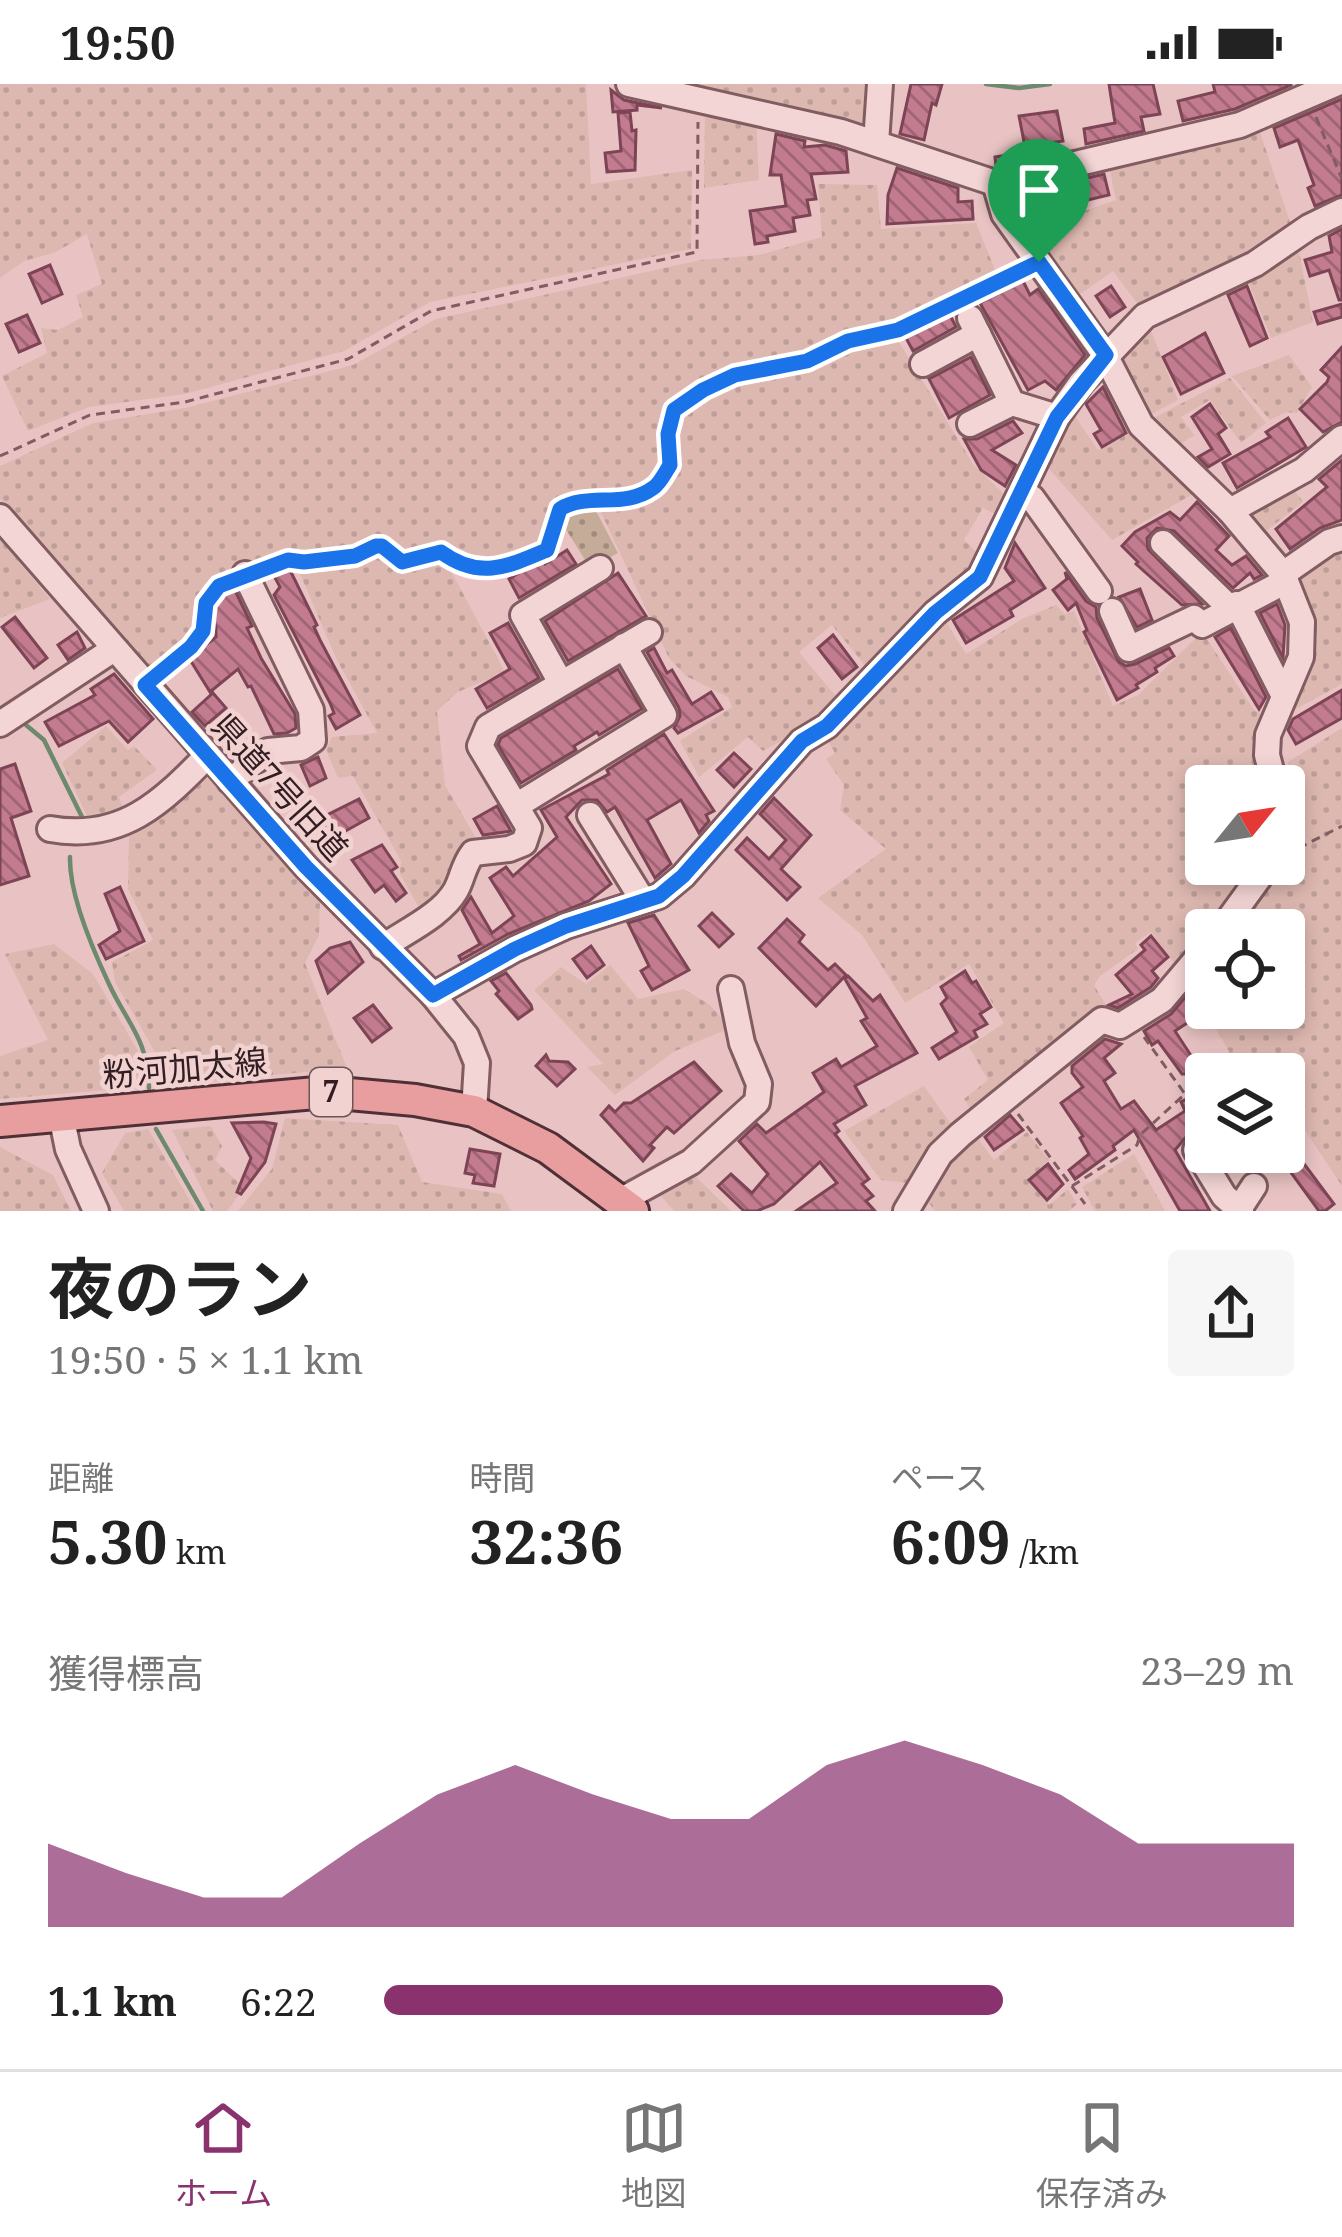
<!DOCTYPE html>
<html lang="ja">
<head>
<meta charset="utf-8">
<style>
	:root { --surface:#fff; --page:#f6f6f6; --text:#222; --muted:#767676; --line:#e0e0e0; --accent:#89326e }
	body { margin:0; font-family:"Noto Serif","Noto Sans JP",serif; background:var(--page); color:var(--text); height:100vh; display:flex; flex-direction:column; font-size:45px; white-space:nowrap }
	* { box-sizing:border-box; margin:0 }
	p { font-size:39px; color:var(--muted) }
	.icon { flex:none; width:66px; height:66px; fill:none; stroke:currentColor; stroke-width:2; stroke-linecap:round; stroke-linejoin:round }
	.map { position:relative; height:1127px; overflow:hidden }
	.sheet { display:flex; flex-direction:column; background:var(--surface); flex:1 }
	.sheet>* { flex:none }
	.needle { width:78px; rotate:60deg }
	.tools { position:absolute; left:1185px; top:681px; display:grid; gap:24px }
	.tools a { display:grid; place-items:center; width:120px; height:120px; border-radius:12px; background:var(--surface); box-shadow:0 6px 18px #0003; font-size:60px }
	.pin { position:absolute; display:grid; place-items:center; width:102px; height:102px; color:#fff; margin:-123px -51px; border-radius:50% 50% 50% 0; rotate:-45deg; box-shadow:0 0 12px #0007 }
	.pin .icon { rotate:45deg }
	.round { display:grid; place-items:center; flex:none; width:126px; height:126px; border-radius:12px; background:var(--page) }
	.head { display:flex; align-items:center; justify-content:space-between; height:204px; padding:0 48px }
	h1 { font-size:66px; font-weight:700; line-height:90px }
	.metrics { display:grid; grid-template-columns:repeat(3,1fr); gap:18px; height:204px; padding:12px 48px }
	.metrics div { display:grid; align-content:center }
	.metrics b { font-size:60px; font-weight:700 }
	.metrics small { font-size:33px; font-weight:400 }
	.metrics p { font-size:33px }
	.chart { height:336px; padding:24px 48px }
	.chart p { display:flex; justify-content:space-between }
	.chart svg { width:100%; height:216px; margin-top:12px; fill:var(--accent); opacity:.7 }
	ul { padding:0 48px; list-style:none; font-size:39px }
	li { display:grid; grid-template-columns:192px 144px 1fr; align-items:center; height:90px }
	li i { height:30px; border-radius:15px; background:var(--accent) }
	.status { display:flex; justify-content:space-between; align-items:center; height:84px; padding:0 60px; background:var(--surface); direction:ltr }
	.status svg { height:33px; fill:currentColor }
	.menu { display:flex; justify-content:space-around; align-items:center; height:168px; border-top:3px solid var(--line); background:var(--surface); font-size:33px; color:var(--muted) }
	.menu a { display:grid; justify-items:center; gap:6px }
	.menu .active { color:var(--accent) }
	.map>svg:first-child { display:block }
	.farmland { fill:url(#farmland-dots) }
	.park { fill:url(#park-dots) }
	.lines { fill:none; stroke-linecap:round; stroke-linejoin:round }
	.stream { stroke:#6d896e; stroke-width:4.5 }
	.building { fill:url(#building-back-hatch); stroke:#7d4455; stroke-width:3 }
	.minor-casing { stroke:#815c61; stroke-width:30 }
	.major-casing { stroke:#4f3036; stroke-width:36 }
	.path { stroke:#815c61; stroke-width:3; stroke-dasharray:9 6; stroke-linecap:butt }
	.minor { stroke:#f4d5d5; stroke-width:24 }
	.major { stroke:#e89e9e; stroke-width:30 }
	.route-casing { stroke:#fff; stroke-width:24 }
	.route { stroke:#1a73e8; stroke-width:15 }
	.labels { text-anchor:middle; stroke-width:9; stroke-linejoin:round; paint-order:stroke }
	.shield { fill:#f1d2d1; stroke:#6b5456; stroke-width:3 }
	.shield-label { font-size:30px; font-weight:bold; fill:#321e22 }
	.street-label { font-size:33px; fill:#321e22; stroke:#f1d2d1 }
</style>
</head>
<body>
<div class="status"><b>19:50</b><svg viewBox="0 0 49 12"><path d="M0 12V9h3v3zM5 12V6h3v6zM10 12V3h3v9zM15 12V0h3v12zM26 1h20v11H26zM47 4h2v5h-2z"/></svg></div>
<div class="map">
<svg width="1342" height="1127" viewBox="0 0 1342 1127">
	<defs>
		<pattern id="farmland-dots" width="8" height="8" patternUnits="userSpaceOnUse" patternTransform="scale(3)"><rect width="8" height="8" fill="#ddb8b1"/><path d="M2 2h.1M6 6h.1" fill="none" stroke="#be9e98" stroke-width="1.8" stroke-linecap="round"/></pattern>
		<pattern id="park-dots" width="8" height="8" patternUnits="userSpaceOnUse" patternTransform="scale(3)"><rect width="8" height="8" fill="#c5ac98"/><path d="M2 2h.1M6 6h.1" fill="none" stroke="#a18b7c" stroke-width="1.8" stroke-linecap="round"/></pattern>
		<pattern id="building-back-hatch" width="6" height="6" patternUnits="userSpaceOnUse" patternTransform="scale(3)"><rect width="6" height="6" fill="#c37c8f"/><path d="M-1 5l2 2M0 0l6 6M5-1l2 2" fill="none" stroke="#9f6574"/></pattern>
	</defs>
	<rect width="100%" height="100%" fill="#e9c3c3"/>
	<g class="farmland">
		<polygon points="0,0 586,0 591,100 692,86 691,165 430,218 344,267 185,310 89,323 28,347 2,292 47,269 41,244 58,246 83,233 76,211 102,200 87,150 54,169 24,177 0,194"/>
		<polygon points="676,0 873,0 872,47"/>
		<polygon points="705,25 756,35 759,96 704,104"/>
		<polygon points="1257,39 1293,147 1143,227 1113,187 1072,216 1023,148 1116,116 1108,78"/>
		<polygon points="818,100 877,101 881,145 976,139 998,193 890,242 843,252 819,268 736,286 701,299 669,322 662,349 665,380 646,400 610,410 581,410 562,416 549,429 542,459 517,474 497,480 462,477 443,463 426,461 405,470 387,455 376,454 354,465 291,473 236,489 214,499 195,521 191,554 150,585 0,415 0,382 93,339 185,324 353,281 436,235 700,176 759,171 822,153"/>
		<polygon points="1297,158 1313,238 1271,254 1245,190"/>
		<polygon points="1147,236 1178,316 1146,333 1114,268"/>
		<polygon points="897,255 973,380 1009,415 1001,433 983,424 964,456 981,472 972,490 868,585 832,541 799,568 838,615 826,632 763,667 748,653 699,693 680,657 732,623 728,613 686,592 669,574 599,424 618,425 663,408 678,384 676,342 688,323 716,304 820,282 849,264"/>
		<polygon points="1289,271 1312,303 1297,329 1286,328 1270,336 1232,292"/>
		<polygon points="1230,294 1266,339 1241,359 1210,316 1181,333 1194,351 1172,366 1146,338"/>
		<polygon points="1070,325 1098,366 1137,344 1200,406 1112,456 1042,377"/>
		<polygon points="1289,399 1303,418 1260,452 1240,428"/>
		<polygon points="0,455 50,515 0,534"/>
		<polygon points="1342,460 1342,600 1281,633 1307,574 1290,491"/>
		<polygon points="379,467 404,486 426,475 444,474 505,588 458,608 437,627 445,701 479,759 466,760 453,775 449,793 440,809 419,824 400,790 401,777 353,692 338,694 326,666 332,653 377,649 336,574 298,485 356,476"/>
		<polygon points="1056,521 1065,530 1074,527 1113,622 1138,611 1202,548 1254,626 1265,632 1269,702 1206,702 1206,780 1262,780 1214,846 1206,846 1206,855 1180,887 1151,848 1135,859 1138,865 1100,892 1094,901 1110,928 976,1033 964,1015 988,996 969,963 1004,939 969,880 905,919 862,851 818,814 886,765 840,726 844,701 826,675 835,669 824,650 941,530 966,570 1022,535"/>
		<polygon points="106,642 128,666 134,662 157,686 119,713 125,729 88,734 62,679"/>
		<polygon points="1342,644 1342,1102 1304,1045 1284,1030 1284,990 1242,990 1187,895 1206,872 1206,924 1284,924 1284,846 1227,846 1275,780 1284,780 1288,678"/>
		<polygon points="208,694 320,817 319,851 305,879 347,984 156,1002 155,968 115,898 112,878 153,856 128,805 129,753 164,730"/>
		<polygon points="54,860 93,890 142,974 142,1003 0,1015 0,972 48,956 5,870"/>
		<polygon points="610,881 638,915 684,905 710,921 730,944 675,967 615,1011 587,983 603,980 534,906 561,883 586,900"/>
		<polygon points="924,1002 953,1043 909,1099 881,1096 844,1047"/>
		<polygon points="285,1034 398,1041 422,1098 502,1110 511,1127 238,1127 272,1085"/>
		<polygon points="211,1042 222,1062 215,1076 244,1104 227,1127 213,1127 172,1046"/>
		<polygon points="148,1045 196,1127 124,1127 102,1089 125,1049"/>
		<polygon points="1027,1048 1049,1076 1028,1096 1049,1121 1068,1105 1077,1120 1069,1127 935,1127 923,1111 937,1089 976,1052 994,1076"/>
		<polygon points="0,1063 53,1091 71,1127 0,1127"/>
		<polygon points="1134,1070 1165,1127 1095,1127 1082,1103"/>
		<polygon points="692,1089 731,1127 674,1127 656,1106"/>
	</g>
	<polygon class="park" points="576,420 595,425 618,469 590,484 562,439 565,427"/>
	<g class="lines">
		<g class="stream">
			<polyline points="986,0 1019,4 1050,0"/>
			<polyline points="26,641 44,656 83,735"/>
			<path d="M70,773c-1,36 23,93 39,127 19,41 39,55 40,104"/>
			<polyline points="156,1045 203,1127"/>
		</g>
	</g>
	<g class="building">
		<polygon points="911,0 942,0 936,21 932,19 924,56 900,50"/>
		<polygon points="1109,0 1153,0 1160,30 1141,33 1144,47 1086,60 1084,45 1115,39"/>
		<polygon points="1213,0 1291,0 1291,1 1235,25 1183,37 1178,17 1215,8"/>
		<polygon points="611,6 624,16 662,24 637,21 637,26 613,28"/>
		<polygon points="1342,15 1342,111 1315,122 1308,104 1314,101 1298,56 1280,63 1274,44"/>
		<polygon points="1057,27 1063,57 1050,59 1052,69 996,82 995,73 1026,68 1019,32"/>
		<polygon points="630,28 632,47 636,46 635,86 607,88 605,69 621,67 618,29"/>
		<polygon points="776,50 805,57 804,63 825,61 846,67 848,88 811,90 816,115 807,116 810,131 793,134 795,147 767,152 768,158 755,160 750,127 786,122 781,91 770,91"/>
		<polygon points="897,84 958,104 958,118 972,117 973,135 887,140 888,111"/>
		<polygon points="1104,90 1109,111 1025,131 1019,123 1016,111"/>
		<polygon points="1342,145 1342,216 1339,216 1329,186 1310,192 1305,176 1332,168 1329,152"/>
		<polygon points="50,181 62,210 42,219 29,190"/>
		<polygon points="1023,197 1030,211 1038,205 1085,271 1056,306 1045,297 1028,306 980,219"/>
		<polygon points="1111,202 1125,223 1110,233 1096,212"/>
		<polygon points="1247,202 1267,254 1250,262 1228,211"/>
		<polygon points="1342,220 1342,233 1318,240 1314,228"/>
		<polygon points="27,231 40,259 19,268 6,240"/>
		<polygon points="950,231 956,243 913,267 906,254"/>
		<polygon points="1205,249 1224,289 1181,310 1163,273"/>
		<polygon points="1342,263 1342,338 1323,348 1300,325 1327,298 1329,293 1321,286"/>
		<polygon points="971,273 990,311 949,334 929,295"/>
		<polygon points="1103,303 1126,349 1102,363 1094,350 1101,346 1086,320"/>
		<polygon points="1210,320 1226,344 1218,350 1230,370 1208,383 1198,373 1212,365 1192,333"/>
		<polygon points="1288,334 1306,363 1237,404 1223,379 1270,353 1266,348"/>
		<polygon points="1013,337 1022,349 992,366 1016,381 1005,402 981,386 964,355 977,355"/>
		<polygon points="1342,376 1342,436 1320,444 1290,465 1276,445 1327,403 1319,395"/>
		<polygon points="1197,418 1229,452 1216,466 1232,481 1246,472 1262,491 1254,495 1250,489 1233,504 1174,447 1157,444 1147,454 1148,465 1202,520 1182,521 1136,480 1138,478 1122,462 1135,448 1170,428 1180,436"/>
		<polygon points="1015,459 1045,504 1010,526 1013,532 966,559 953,536 1014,497 1005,484"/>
		<polygon points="567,466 576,480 519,514 509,495 542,475 545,480"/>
		<polygon points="287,480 317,541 314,543 320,556 360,631 336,645 329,632 334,629 330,619 274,511 280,503 272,488"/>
		<polygon points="1065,488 1086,517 1096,523 1097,534 1119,578 1126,582 1135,580 1169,564 1174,572 1155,584 1157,588 1136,601 1138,604 1117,616 1084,548 1087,546 1076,519 1068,526 1053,506 1067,495"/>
		<polygon points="618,489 646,532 568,577 545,537"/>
		<polygon points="232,500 252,542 247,544 261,574 295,630 296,644 287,649 274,650 251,602 248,603 238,585 210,608 189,574 216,553 216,543 209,526 217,508"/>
		<polygon points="1140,505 1152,536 1137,543 1119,513"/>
		<polygon points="1277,520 1285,541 1283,574 1260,529"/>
		<polygon points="15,533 47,574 34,584 2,543"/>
		<polygon points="508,539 539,594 487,624 476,605 510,585 490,549"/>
		<polygon points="1231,544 1266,613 1259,625 1215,553"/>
		<polygon points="77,548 85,564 68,576 58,561"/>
		<polygon points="833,551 857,583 842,595 818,564"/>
		<polygon points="654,564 667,589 672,586 692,620 711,608 722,625 678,649 674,644 680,632 679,624 647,568"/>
		<polygon points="618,585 642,625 599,651 597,648 574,662 576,666 521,699 498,661 501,654"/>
		<polygon points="114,590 153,635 128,658 109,637 59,662 45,638 95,611 91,605"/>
		<polygon points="1342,606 1342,634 1296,660 1288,646 1293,635"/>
		<polygon points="213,609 226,624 205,642 192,628"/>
		<polygon points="664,650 714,727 706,731 709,737 699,749 681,716 647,736 671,780 655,794 615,723 607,728 597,716 582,716 566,733 611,800 589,817 508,850 461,876 459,872 480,860 462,826 471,813 492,849 514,832 490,794 506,783 513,792 557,753 541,726 609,690 607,686"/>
		<polygon points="734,669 751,685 734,703 717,686"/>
		<polygon points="318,673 326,694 310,702 301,681"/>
		<polygon points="15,680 31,727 11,734 29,792 0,801 0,685"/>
		<polygon points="774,714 811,751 781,785 800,803 787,816 736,766 747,754 769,775 786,756 760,730"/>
		<polygon points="359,715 369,734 324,759 313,738"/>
		<polygon points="497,722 511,747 483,751 474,735"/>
		<polygon points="382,761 397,783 391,787 406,809 396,817 384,801 375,808 352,776"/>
		<polygon points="120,803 144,857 106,875 99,861 120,847 105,810"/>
		<polygon points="712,829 733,850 719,863 699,842"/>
		<polygon points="654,831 689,886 652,906 641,887 649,882 628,839"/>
		<polygon points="787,835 804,851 799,858 828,886 835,880 846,891 816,922 759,864"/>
		<polygon points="1151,852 1168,873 1152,887 1158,894 1151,903 1118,924 1109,921 1132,910 1116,891 1145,866 1141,861"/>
		<polygon points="350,858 363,878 328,909 316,877 330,864"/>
		<polygon points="591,862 604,881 587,894 573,875"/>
		<polygon points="965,887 972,899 976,897 991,923 980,930 987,940 974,947 977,953 939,975 932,964 957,948 941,920 947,914 941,903"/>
		<polygon points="506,889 531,921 532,925 518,935 496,910 499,907 491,897"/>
		<polygon points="848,892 873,917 880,911 917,969 855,1002 866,1021 834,1040 839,1047 835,1050 869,1095 862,1100 873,1112 866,1117 875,1127 796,1127 837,1099 820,1078 774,1120 757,1127 744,1127 718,1102 731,1090 752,1109 768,1090 739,1057 757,1040 766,1049 824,1008 813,989 836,975 841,983 877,962 861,937 867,934 845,895"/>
		<polygon points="1187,911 1201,930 1175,947 1203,990 1182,990 1158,957 1152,961 1144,947 1171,930"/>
		<polygon points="373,921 391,944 372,958 354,934"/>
		<polygon points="1105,955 1121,960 1104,974 1115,989 1104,997 1121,1025 1134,1017 1156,1046 1185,1027 1181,1018 1192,1012 1198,1022 1191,1027 1200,1042 1195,1045 1197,1050 1186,1053 1175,1066 1210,1127 1180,1127 1134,1046 1113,1062 1115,1066 1075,1095 1069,1086 1089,1070 1080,1054 1083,1052 1061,1019 1083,1003 1072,989 1072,982"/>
		<polygon points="546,971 549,977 568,978 575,985 557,1002 536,982"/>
		<polygon points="694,978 721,1007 674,1049 667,1043 650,1061 654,1064 643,1077 601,1031 609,1022 615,1028 624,1019 631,1019"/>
		<polygon points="1010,1031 1023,1046 994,1066 985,1053"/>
		<polygon points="264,1038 276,1040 265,1078 241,1110 237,1108 251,1074 232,1039"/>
		<polygon points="1284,1053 1334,1120 1325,1127 1319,1127 1276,1068 1284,1068"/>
		<polygon points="470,1065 500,1070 494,1102 473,1099 475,1091 465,1089"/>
		<polygon points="1048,1080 1063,1100 1047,1116 1029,1096"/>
	</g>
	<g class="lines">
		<defs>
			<g id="minor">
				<polyline points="629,0 841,48 995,99 1240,41 1335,0"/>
				<polyline points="876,59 880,0"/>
				<polyline points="995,99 1004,130 1105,271 1141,341 1230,427 1283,490 1302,538 1301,573 1268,651 1267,671 1275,702"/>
				<polyline points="970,234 1012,319 1057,333"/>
				<polyline points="923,280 978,250"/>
				<polyline points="970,340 1012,319"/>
				<polyline points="1022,407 1032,414 1099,507"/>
				<polyline points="1230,427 1304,386 1342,354"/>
				<polyline points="0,433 306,783 433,911 466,952 477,979 474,1027"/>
				<polyline points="1163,459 1230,524"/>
				<polyline points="1283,490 1329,458 1342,454"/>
				<polyline points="1237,520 1284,612"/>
				<polyline points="1112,527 1129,565 1194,534 1202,541 1286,497"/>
				<polyline points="561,599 523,531 600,484"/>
				<polyline points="0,640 114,565"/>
				<polyline points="230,697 268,667 301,664 313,656 311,626 245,490"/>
				<polyline points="516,722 664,631 624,562"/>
				<polyline points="590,731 642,815"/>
				<path d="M50,745c72,13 112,-27 158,-74"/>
				<polyline points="1221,846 1269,780"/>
				<path d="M383,863c23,-16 59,-32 73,-57 7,-13 7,-24 17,-37l36,-4 15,-6 5,-15 -49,-82 8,-19 161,-95"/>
				<polyline points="433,911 515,865 566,842 659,812 683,792 802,657 827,642 935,529 980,493 1057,333 1081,299 1145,232 1255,180 1309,143 1342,127"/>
				<polyline points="61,1031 68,1065 96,1127"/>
				<polyline points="1196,1066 1224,1112 1241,1127"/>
				<polyline points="620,1117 691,1078 757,1018 759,1000 742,959 731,905"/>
				<polyline points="1239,1125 1254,1102"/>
				<polyline points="906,1127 940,1070 960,1051 1102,936 1120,942 1162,916 1206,864"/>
			</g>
			<polyline id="major" points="0,1037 327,1008 415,1016 474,1027 548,1064 633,1127"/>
		</defs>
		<use href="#minor" class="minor-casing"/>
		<use href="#major" class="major-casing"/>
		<g class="path">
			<polyline points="1316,33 1342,95"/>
			<polyline points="972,213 1022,187"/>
			<polyline points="0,372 90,331 185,318 348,275 431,227 697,168 698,38"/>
			<path d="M268,484c26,-10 53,-6 80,-12 9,-1 20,-10 29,-10 9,0 18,11 25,16l39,-10c38,29 66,15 106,-2l13,-41c27,-17 65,0 93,-21 6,-4 13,-17 17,-23l-3,-32 7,-23 29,-20 32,-15 72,-14 42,-20 49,-11 59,-27"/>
			<path d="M160,588c14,-11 30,-21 39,-36 12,-20 2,-39 26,-53"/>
			<polyline points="1285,771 1342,742"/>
			<polyline points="1018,1030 1085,1120"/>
			<polyline points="1072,1102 1137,1061 1140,1051 1185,1010 1144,953"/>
		</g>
		<use href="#minor" class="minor"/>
		<use href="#major" class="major"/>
	</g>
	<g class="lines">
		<defs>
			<path id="route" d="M1039,178l67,93 -49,62 -77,160 -45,36 -108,113 -25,15 -119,135 -24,20 -93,30 -51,23 -82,46 -127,-128 -161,-182 46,-38 12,-16 3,-28 13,-17 69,-26 16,2 51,-6 21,-10h6l20,16 39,-10c38,28 66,15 106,-2l13,-41c27,-17 65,0 93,-21 7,-4 13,-17 17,-23l-2,-31 6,-24 29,-20 32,-15 72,-14 41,-20 50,-11z"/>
		</defs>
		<use href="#route" class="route-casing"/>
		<use href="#route" class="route"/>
	</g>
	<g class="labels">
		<rect class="shield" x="310" y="984" width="42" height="48" rx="9"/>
		<g class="shield-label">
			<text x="331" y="1018">7</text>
		</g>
		<g class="street-label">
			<text transform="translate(280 703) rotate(48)" y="12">県道7号旧道</text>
			<text transform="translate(185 984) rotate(-5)" y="12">粉河加太線</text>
		</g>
	</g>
</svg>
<div class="tools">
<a><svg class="needle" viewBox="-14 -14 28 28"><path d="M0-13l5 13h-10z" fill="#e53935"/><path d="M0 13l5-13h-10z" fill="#767676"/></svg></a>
<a><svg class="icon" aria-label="locate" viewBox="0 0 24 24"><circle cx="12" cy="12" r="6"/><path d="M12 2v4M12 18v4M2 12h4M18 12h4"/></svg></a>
<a><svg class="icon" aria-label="layers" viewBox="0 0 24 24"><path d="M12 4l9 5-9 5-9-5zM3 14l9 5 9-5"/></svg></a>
</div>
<div class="pin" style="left:1039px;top:178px;background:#1e9e55"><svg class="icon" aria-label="arrive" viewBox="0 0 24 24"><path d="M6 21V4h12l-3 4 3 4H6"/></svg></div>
</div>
<section class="sheet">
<div class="head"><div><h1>夜のラン</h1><p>19:50 · 5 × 1.1 km</p></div><a class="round"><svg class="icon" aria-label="share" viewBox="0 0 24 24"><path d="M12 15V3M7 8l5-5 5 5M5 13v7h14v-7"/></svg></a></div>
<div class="metrics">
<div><p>距離</p><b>5.30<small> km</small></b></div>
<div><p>時間</p><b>32:36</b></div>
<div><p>ペース</p><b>6:09<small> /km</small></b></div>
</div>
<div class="chart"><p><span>獲得標高</span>23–29 m</p>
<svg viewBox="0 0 160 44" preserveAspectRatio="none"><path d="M0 44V27L10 33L20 38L30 38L40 27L50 17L60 11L70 17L80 22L90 22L100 11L110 6L120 11L130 17L140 27L150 27L160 27V44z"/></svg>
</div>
<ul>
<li><b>1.1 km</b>6:22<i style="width:68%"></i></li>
</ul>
</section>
<nav class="menu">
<a class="active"><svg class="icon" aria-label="home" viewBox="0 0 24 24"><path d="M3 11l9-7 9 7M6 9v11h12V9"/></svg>ホーム</a>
<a><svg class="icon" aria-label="map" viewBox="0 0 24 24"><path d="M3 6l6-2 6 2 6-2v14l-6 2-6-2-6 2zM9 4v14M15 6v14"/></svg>地図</a>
<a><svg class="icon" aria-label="saved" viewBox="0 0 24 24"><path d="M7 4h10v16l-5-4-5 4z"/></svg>保存済み</a>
</nav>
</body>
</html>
